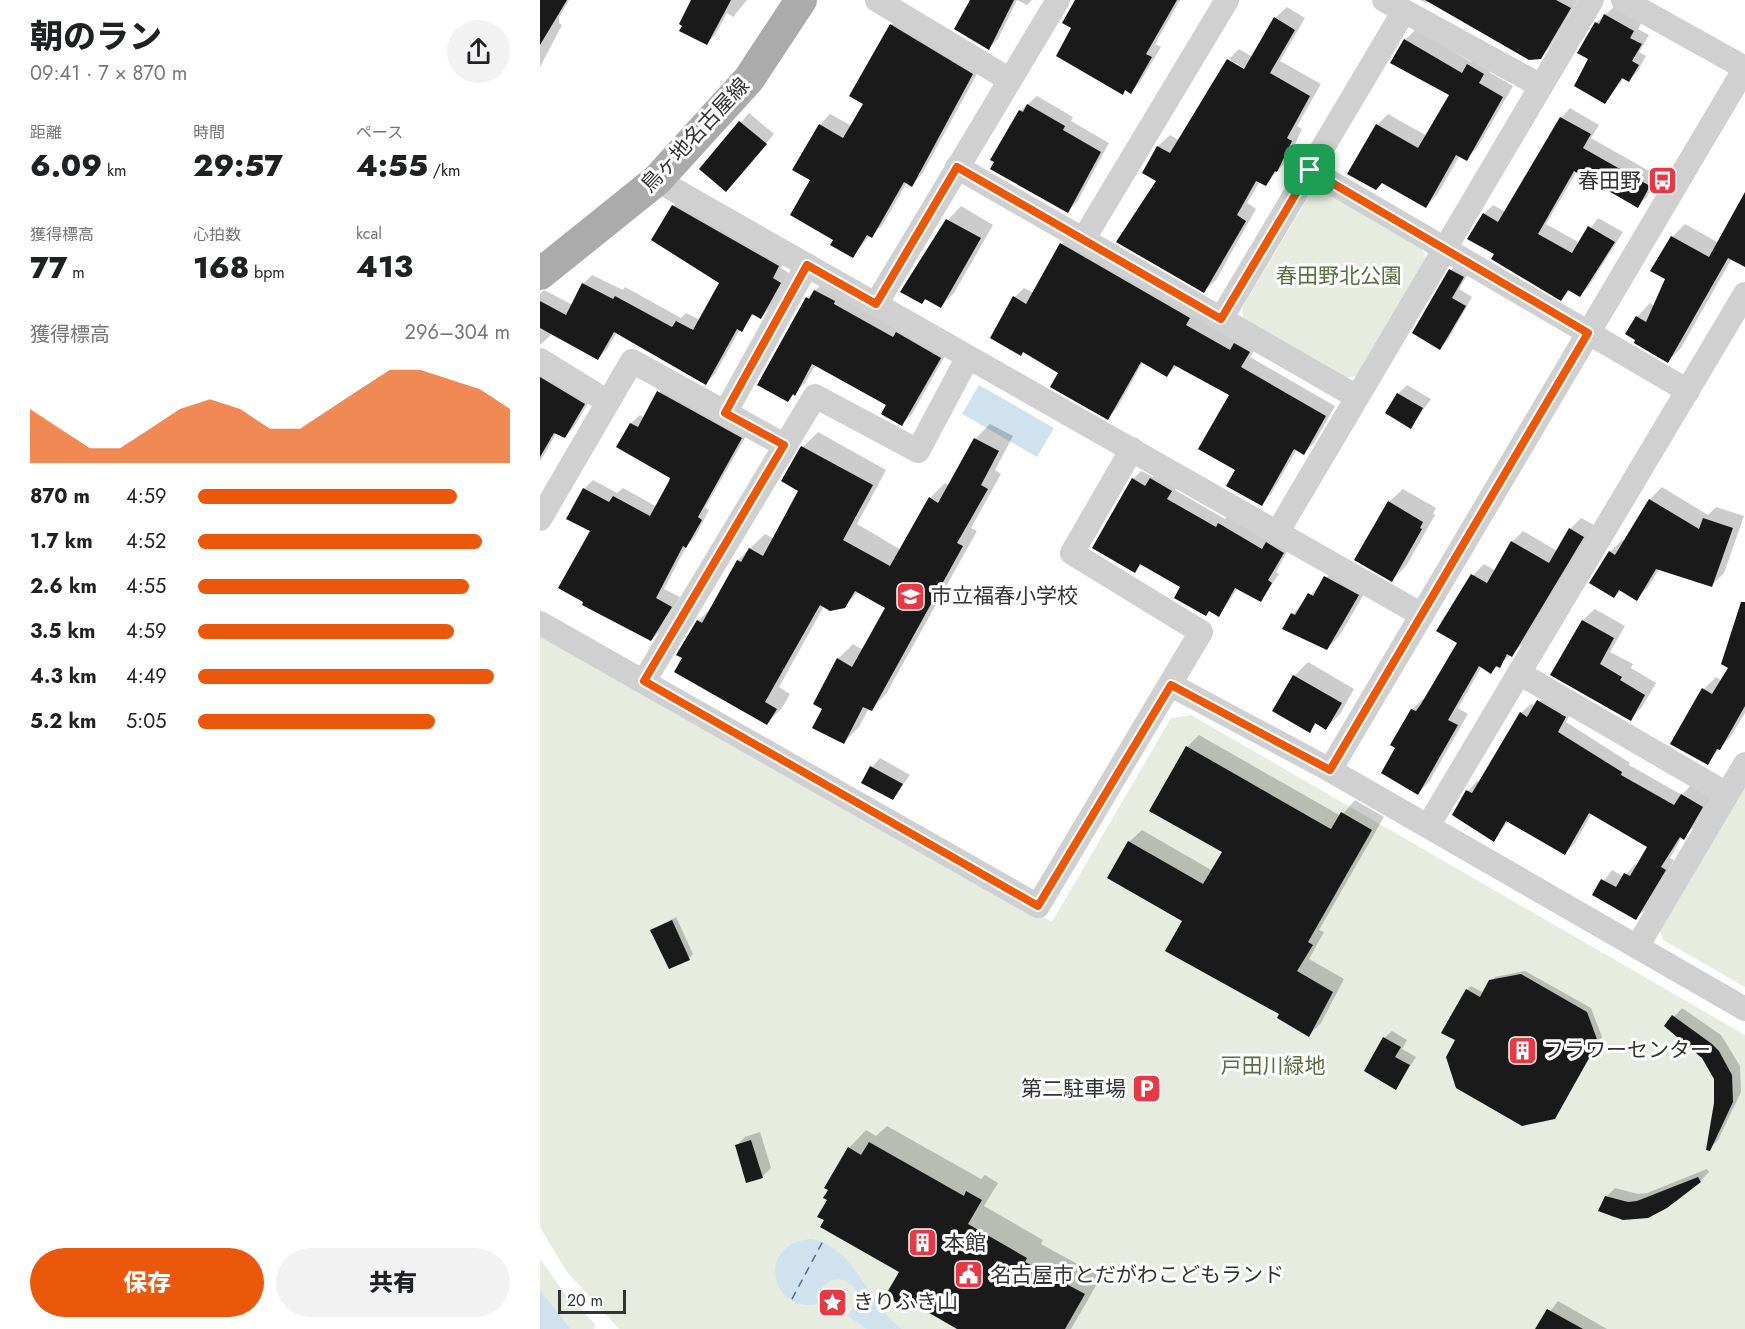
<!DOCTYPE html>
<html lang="ja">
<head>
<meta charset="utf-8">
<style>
	:root { --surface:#fff; --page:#f2f2f2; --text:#202124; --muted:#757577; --accent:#ea580c }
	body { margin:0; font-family:Jost,"Noto Sans JP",sans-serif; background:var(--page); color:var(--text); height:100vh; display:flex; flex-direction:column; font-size:22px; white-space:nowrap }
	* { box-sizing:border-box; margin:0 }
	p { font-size:20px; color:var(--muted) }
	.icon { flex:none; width:33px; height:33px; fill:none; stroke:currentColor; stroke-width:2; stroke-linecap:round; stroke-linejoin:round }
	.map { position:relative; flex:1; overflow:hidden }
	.drawer { display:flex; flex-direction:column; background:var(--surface); width:540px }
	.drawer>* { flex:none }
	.scale { position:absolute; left:18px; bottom:15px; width:68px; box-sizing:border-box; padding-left:6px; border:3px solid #333; border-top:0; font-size:16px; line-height:21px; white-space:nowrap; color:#333; -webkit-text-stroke:4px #fff; paint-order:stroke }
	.pin { position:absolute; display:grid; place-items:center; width:51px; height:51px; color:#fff; margin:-26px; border-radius:12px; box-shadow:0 3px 9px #0006 }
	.round { display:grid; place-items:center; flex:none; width:63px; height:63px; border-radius:32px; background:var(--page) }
	.headline { display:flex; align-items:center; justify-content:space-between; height:102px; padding:0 30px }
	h1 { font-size:33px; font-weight:800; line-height:45px }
	.figures { display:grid; grid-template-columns:repeat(3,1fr); gap:9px; height:102px; padding:6px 30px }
	.figures div { display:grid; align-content:center }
	.figures b { font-size:30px; font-weight:800 }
	.figures small { font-size:16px; font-weight:400 }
	.figures p { font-size:16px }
	.chart { height:168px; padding:12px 30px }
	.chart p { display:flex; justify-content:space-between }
	.chart svg { width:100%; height:108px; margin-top:6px; fill:var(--accent); opacity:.7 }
	.button { display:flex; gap:12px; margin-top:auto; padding:12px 30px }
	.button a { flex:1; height:69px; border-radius:36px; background:var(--accent); color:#fff; font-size:24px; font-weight:800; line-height:69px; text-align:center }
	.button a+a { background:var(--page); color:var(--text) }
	ul { padding:0 30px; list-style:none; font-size:20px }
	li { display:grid; grid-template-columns:96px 72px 1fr; align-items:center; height:45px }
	li i { height:15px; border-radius:8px; background:var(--accent) }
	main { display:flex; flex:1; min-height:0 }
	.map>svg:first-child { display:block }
	.green { fill:#e6ecdf }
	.water { fill:#cfe2ee }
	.shadow { fill:#0003 }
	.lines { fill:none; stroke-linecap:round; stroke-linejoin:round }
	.ferry { stroke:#3f7597; stroke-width:1.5; stroke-dasharray:8 6; stroke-linecap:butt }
	.building { fill:#1a1a1a }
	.minor { stroke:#d0d0d0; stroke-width:24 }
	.major { stroke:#ababab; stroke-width:32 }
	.route-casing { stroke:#fff; stroke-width:12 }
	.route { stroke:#ea580c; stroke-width:8 }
	.labels { text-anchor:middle; stroke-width:6; stroke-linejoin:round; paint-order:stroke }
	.street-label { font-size:21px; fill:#333; stroke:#fff }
	.poi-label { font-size:21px; fill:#333; stroke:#fff; text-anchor:start }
	.park-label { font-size:21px; fill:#56703f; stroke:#fff }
</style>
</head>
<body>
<main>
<section class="drawer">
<div class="headline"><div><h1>朝のラン</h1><p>09:41 · 7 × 870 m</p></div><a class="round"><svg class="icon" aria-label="share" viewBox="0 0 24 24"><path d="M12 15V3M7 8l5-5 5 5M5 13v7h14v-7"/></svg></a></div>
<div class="figures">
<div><p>距離</p><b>6.09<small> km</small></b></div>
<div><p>時間</p><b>29:57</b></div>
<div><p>ペース</p><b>4:55<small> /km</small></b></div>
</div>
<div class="figures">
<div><p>獲得標高</p><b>77<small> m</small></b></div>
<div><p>心拍数</p><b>168<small> bpm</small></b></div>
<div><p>kcal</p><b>413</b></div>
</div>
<div class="chart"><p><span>獲得標高</span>296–304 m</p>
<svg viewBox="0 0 160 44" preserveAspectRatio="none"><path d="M0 44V22L10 30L20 38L30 38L40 30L50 22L60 18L70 22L80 30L90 30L100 22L110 14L120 6L130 6L140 10L150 14L160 22V44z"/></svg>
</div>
<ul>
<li><b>870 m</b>4:59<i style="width:83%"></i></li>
<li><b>1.7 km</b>4:52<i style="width:91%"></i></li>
<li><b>2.6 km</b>4:55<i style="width:87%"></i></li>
<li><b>3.5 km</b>4:59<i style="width:82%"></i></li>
<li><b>4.3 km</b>4:49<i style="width:95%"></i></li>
<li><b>5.2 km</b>5:05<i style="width:76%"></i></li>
</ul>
<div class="button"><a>保存</a><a>共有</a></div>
</section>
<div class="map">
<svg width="1205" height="1329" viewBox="0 0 1205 1329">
	<rect width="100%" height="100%" fill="#fff"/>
	<g class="green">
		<polygon points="784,188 881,247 887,260 817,376 804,378 703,318 702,308 773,189"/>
		<polygon points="0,627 512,922 631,718 651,715 1205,1035 1205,1329 79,1329 27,1272 0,1227"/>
		<polygon points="1205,786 1205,987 1123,940 1120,931"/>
		<polygon points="0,1259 25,1294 55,1324 54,1329 31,1329 0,1290"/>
	</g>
	<g class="water">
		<polygon points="439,385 514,428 497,457 422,414"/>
		<path d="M272,1239c46,10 55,66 90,90h-35l-19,-13 9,-14v-10c-13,-19 -30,-16 -41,4l2,8c-48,10 -63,-61 -6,-65z"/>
		<polygon points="0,1290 31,1329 0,1329"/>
	</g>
	<g class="shadow">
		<polygon points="0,0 29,0 19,17 19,23 22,25 0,67"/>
		<polygon points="155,0 207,0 193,17 187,13 175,35 166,44"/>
		<polygon points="429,0 477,0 458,39 448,49"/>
		<polygon points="477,0 492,0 487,5"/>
		<polygon points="537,0 640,0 615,44 621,47 600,82 591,92 586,89 582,93 533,27"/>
		<polygon points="880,0 1038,0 1010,47 1000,57 889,0 886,3"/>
		<polygon points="747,7 765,18 740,61 781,84 757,126 762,129 748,159 726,184 720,181 707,203 716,209 676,280 664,291 618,180 604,172 618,146 630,135 640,141 689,59 689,62 710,74 711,72 689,59 699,49 713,57 735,18"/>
		<polygon points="1074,7 1102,22 1098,29 1109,35 1099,52 1106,56 1097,72 1089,80 1084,78 1065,102 1050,58 1056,23"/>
		<polygon points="361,15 443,63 382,174 372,185 367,182 342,226 330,235 313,256 295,239 272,180 280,125 290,114 312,126 325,103 351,25"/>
		<polygon points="876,29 931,62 939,54 954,63 949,72 973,86 937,148 926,159 920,155 897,195 886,206 837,125 848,114 887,136 911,95 865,40"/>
		<polygon points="497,96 533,117 531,121 569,143 537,202 528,211 480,111"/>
		<polygon points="1030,108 1059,125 1051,138 1118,176 1107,197 1097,206 1037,171 1006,224 1040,243 1058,218 1083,232 1049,286 1040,295 1030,290 1021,299 956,253 944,214 953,205 966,212 1021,118"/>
		<polygon points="209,113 234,134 195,181 161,169"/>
		<polygon points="142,197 247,256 241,268 249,273 230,308 221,317 214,314 200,329 175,374 165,384 77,332 67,349 58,358 13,333 0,345 0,294 4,290 33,305 43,284 52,275 83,290 85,287 141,318 146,313 160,320 181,282 133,206"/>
		<polygon points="421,206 453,225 414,293 401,306 387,298 382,303 362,292 408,220"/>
		<polygon points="1145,224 1179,243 1192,258 1141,348 1128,361 1097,317 1110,303 1115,306 1127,279 1132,237"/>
		<polygon points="531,234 719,342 710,357 795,406 774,443 764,453 757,449 731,494 721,504 691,395 638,365 627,375 603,362 577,408 567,418 520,372 475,297 484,288 494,293 522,244"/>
		<polygon points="919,262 931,269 919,289 932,297 908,340 900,348 911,270"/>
		<polygon points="286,280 410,347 372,414 362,424 348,404 276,364 265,383 248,400 267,298"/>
		<polygon points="0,363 53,395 34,427 25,436 17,432 0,462"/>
		<polygon points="127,383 210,429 165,508 169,510 155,537 147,545 124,589 140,597 120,631 111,640 52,531 44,489 53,480 77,493 83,488 117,507 132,478 78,446 91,423 100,415 105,418 119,392"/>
		<polygon points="867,385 891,399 871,427 858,394"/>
		<polygon points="450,424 473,436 455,470 461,474 431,528 437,531 346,694 331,709 329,708 319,727 304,742 284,708 298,659 313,644 323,650 347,607 319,591 304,606 284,606 239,687 250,694 242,708 227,723 158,621 172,607 198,560 225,534 234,539 260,490 263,447 278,432 346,470 317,524 361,550 390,498 405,483 409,486 435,439"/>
		<polygon points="601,471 613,477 619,471 639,482 635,490 685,519 688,516 751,544 736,572 739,574 721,600 698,588 679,615 642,586 602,564 595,571 593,479"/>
		<polygon points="1122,487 1168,515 1176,507 1204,516 1184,573 1172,585 1120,568 1108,587 1096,599 1081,590 1074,597 1070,552 1082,540 1085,542 1110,499"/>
		<polygon points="863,489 896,508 893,514 895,515 866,566 852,580 849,502"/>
		<polygon points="1041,518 1054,525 983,644 951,672 942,666 918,708 928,714 889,782 878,793 857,748 872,709 883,699 885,700 919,642 898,630 933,575 944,564 956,571 972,542 983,531 1017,551 1030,529"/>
		<polygon points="799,564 831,582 800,635 787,649 753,614"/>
		<polygon points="1055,609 1085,626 1070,652 1093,664 1091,668 1116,683 1102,707 1090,719 1012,674 1043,620"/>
		<polygon points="1205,613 1205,713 1191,736 1167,763 1164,689 1176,677 1182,681 1190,667"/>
		<polygon points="768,662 814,689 800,714 786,728 777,723 769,731 754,676"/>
		<polygon points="1008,691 1034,707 1026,722 1090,763 1089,765 1142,795 1151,785 1172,797 1153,828 1142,837 1130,858 1134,860 1106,909 1096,918 1054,894 1072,870 1084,877 1095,864 1098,866 1109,846 1052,813 1035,843 1025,853 969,820 954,840 914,815 928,791 937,781 940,783 981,713 991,704 995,706"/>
		<polygon points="659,735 801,816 815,800 844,817 779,930 784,932 769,959 804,979 781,1023 769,1035 741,1014 644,920 589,842 602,830 673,871 684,851 647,747"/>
		<polygon points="340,758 370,775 353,798 332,767"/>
		<polygon points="136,917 153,954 149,958 112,931"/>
		<polygon points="985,971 1051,1008 1062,1037 1014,1118 917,1040 927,990 931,986 944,993 955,977"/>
		<polygon points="1142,1008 1181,1035 1200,1066 1201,1092 1178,1140 1169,1149 1177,1095 1175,1078 1168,1064 1126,1026"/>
		<polygon points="852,1031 867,1040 862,1049 876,1057 856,1088 844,1038"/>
		<polygon points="347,1126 441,1179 445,1175 458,1183 444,1206 503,1240 501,1244 561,1277 531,1329 420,1329 366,1298 361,1303 361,1272 286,1220 289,1199 309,1148 326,1130 336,1136"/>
		<polygon points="220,1132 231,1168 222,1177 196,1146 205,1137"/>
		<polygon points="1167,1169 1169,1172 1160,1181 1091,1219 1073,1217 1060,1210 1066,1197 1075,1188 1098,1194 1107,1193"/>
		<polygon points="1018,1301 1067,1329 997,1329"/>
	</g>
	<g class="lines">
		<polyline class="ferry" points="252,1299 283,1241"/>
	</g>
	<g class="building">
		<polygon points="0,0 27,0 0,45"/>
		<polygon points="151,0 191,0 167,45 139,31 142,26 139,24"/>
		<polygon points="430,0 474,0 449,50 414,29"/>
		<polygon points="535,0 637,0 606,54 612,57 591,94 585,90 583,95 516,56 531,28 522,23"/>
		<polygon points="885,0 1016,0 1031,8 1001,59 989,60"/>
		<polygon points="1064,14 1094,31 1090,38 1102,44 1092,61 1099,65 1089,82 1082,78 1065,104 1034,86 1048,59 1037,53 1055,22 1059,24"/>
		<polygon points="734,17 755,30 730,73 770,96 747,138 752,141 737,172 735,171 726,186 716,181 697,215 706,221 664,293 576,242 616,181 602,173 617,146 630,153 687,59 704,69"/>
		<polygon points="350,24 433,74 372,187 364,182 332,238 327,235 313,258 290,245 293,240 250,215 270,180 252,170 279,124 303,138 323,104 309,96"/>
		<polygon points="864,39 922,73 927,64 944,74 939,83 963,97 927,161 916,155 886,208 842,183 836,190 807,174 836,124 878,148 909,95 850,63"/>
		<polygon points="487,104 525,126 523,130 561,152 528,213 450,169 454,162 450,160 479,110 483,112"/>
		<polygon points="1020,117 1051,134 1043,148 1110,186 1098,208 1034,171 998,234 1032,253 1048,226 1075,242 1040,297 1028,290 1021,301 951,259 954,254 927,239 943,213 958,222"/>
		<polygon points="199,121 227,144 186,192 159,169"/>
		<polygon points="1205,192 1205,267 1188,258 1128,363 1094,343 1095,340 1085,334 1096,316 1106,322 1125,279 1110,271 1131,236 1169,257"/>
		<polygon points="132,205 239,266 233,278 241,283 221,319 212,314 202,332 197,329 166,385 74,332 58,360 0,328 0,301 26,315 42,283 73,299 75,296 132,327 136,321 153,330 179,283 111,240"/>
		<polygon points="406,219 441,238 401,308 385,299 382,304 360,292"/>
		<polygon points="520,243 650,318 646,325 690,350 694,343 710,352 701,367 786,416 764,455 754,449 722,506 686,486 695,470 658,449 689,395 634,365 627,377 601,362 568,420 510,387 518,373 483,352 481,356 450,338 473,296 486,304"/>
		<polygon points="909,269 924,277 912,298 926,306 900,350 872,333"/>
		<polygon points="274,290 295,301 294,304 353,337 356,332 401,358 362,426 341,414 346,405 272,364 255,396 253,394 248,402 217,385 266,297 269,299"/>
		<polygon points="0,377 45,404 25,438 14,433 0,457"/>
		<polygon points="117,391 202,438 158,517 162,520 146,548 143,546 116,598 132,607 111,641 42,605 43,602 18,588 50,531 26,519 43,488 69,502 73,496 110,516 129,481 130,478 76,447 90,423 98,427"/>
		<polygon points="857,393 883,408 871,429 845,413"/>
		<polygon points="434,438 459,451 441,485 448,489 417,543 423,546 332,711 323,707 304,744 272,728 282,709 273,704 297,658 312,667 345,608 315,591 305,608 290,611 280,605 225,702 237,709 227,725 134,672 142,658 136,655 157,620 162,623 197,560 201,562 209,548 223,556 258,491 241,481 261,446 333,485 303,540 350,566 389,497 398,503"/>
		<polygon points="592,478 605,486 610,478 632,491 627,499 676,527 678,523 722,549 726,542 744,553 728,580 732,583 721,602 695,588 679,617 669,611 666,616 634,598 640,587 600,564 595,573 552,548"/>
		<polygon points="1109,499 1159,529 1163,518 1193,528 1172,587 1116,569 1097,601 1079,590 1074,598 1049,583 1069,551 1075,555"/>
		<polygon points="848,501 883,522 880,528 882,529 852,582 814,560"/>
		<polygon points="1029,528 1044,537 972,657 967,654 960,668 956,666 951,674 939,666 908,720 918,725 878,795 841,773 855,748 850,745 871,709 876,711 881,704 917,643 896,631 931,574 947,583 971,541 1009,563"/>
		<polygon points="784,576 819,595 787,650 742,629 751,613 755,615 768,593 773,596"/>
		<polygon points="1201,602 1205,602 1205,706 1180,750 1177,749 1168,765 1130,744 1162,688 1172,694 1188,668 1181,664"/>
		<polygon points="1042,620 1074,638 1060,664 1082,677 1080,680 1105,695 1091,721 1010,675"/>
		<polygon points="753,675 802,703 786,730 775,723 770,733 732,711"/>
		<polygon points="997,700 1026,717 1018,732 1082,772 1081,775 1134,805 1141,794 1163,807 1144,840 1140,837 1121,867 1126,870 1096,920 1052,895 1061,879 1076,887 1084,873 1090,876 1107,847 1049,813 1025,855 966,821 954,842 912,815 926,790 932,793 980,712 987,717"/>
		<polygon points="646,746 789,828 791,829 801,812 832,830 768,942 773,945 757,971 793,992 769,1037 737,1018 739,1014 625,951 642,921 567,878 588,841 663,884 682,852 609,811"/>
		<polygon points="330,766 363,784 353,800 321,783"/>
		<polygon points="132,920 150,960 129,969 110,930"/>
		<polygon points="981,974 1047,1012 1058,1042 1015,1119 982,1126 916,1088 906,1057 915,1040 901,1033 926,989 940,997 949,980"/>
		<polygon points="1132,1015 1172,1044 1179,1051 1192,1075 1193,1102 1170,1151 1166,1150 1174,1103 1174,1079 1162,1058 1124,1026"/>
		<polygon points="843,1037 861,1047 855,1057 870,1065 856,1090 824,1071"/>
		<polygon points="211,1140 223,1178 206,1183 195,1145"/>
		<polygon points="329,1142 424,1196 426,1191 442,1200 428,1224 487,1258 485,1262 545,1294 525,1329 417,1329 365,1299 361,1305 345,1296 359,1272 280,1227 284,1220 277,1217 287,1200 283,1198 288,1190 284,1188 308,1147 321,1155"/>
		<polygon points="1158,1177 1161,1182 1127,1208 1108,1218 1083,1220 1058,1211 1065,1196 1088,1202 1097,1201"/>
		<polygon points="1007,1309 1043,1329 995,1329"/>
	</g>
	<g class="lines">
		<g class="minor">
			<polyline points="337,0 470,80"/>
			<polyline points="844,0 1001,86"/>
			<polyline points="1083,0 1205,68"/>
			<polyline points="417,167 817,397"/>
			<polyline points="770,170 1148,391"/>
			<polyline points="117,180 882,615"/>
			<polyline points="543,240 687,0"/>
			<polyline points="336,304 518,0"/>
			<polyline points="681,319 864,11"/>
			<polyline points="0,360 68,402"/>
			<polyline points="185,413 267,265"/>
			<polyline points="0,519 92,361 244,445"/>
			<polyline points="737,533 1052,0"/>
			<polyline points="0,623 498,906 661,632 532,553 592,449"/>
			<polyline points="979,673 1187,794"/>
			<polyline points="104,681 275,396 378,451 428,357"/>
			<polyline points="631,685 790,770 1205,1009"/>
			<polyline points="790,770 1205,68"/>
			<polyline points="888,826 1205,294"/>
			<polyline points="1097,947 1205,764"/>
		</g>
		<polyline class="major" points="0,274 117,180 209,79 261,0"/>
	</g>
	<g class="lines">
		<defs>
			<polygon id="route" points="417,167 681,319 770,170 1048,333 790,770 631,685 498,906 104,681 244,445 185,413 267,265 336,304"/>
		</defs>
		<use href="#route" class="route-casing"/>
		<use href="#route" class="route"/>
	</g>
	<defs>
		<symbol id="bus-square" viewBox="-11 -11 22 22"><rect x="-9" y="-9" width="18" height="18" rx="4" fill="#e63946" stroke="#fff"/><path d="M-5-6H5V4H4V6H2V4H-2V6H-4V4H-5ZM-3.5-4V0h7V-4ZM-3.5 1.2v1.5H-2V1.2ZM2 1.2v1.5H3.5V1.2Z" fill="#fff"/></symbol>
		<symbol id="school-square" viewBox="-11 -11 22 22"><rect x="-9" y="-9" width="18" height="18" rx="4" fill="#e63946" stroke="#fff"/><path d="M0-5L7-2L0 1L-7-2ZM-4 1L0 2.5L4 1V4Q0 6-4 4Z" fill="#fff"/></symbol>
		<symbol id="building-square" viewBox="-11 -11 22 22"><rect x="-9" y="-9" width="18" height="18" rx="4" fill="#e63946" stroke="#fff"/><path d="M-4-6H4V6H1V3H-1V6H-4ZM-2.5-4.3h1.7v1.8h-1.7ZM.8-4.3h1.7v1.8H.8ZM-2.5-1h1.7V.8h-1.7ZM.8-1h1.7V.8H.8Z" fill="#fff"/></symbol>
		<symbol id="parking-square" viewBox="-11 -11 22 22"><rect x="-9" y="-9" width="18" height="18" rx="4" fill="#e63946" stroke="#fff"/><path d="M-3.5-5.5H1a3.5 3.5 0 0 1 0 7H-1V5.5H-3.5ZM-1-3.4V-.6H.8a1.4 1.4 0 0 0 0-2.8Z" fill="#fff"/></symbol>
		<symbol id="civic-square" viewBox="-11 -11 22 22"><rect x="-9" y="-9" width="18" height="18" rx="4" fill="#e63946" stroke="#fff"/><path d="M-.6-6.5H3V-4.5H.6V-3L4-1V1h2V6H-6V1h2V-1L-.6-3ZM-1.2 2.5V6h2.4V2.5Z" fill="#fff"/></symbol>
		<symbol id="sight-square" viewBox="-11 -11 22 22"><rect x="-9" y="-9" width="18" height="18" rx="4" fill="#e63946" stroke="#fff"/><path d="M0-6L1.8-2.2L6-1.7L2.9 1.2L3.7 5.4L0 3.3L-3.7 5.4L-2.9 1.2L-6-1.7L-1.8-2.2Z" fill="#fff"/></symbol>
	</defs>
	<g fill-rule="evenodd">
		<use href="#bus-square" x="1106" y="164" width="33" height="33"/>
		<use href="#school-square" x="354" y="580" width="33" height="33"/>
		<use href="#building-square" x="966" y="1034" width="33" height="33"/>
		<use href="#parking-square" x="590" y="1072" width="33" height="33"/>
		<use href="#building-square" x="366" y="1226" width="33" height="33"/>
		<use href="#civic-square" x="412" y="1258" width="33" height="33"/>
		<use href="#sight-square" x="276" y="1286" width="33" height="33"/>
	</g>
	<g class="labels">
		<g class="street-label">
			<text transform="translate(155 135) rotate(-47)" y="7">鳥ヶ地名古屋線</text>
		</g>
		<g class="poi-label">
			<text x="1101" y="188" text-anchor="end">春田野</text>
			<text x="391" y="603">市立福春小学校</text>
			<text x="1003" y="1057">フラワーセンター</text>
			<text x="586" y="1096" text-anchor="end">第二駐車場</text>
			<text x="404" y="1250">本館</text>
			<text x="450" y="1282">名古屋市とだがわこどもランド</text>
			<text x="313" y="1309">きりふき山</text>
		</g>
		<g class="park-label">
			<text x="799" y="283">春田野北公園</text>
			<text x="733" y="1073">戸田川緑地</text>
		</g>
	</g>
</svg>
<div class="scale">20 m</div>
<div class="pin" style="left:770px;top:170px;background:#1e9e55"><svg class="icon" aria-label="arrive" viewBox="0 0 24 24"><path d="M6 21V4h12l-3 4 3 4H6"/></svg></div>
</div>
</main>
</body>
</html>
